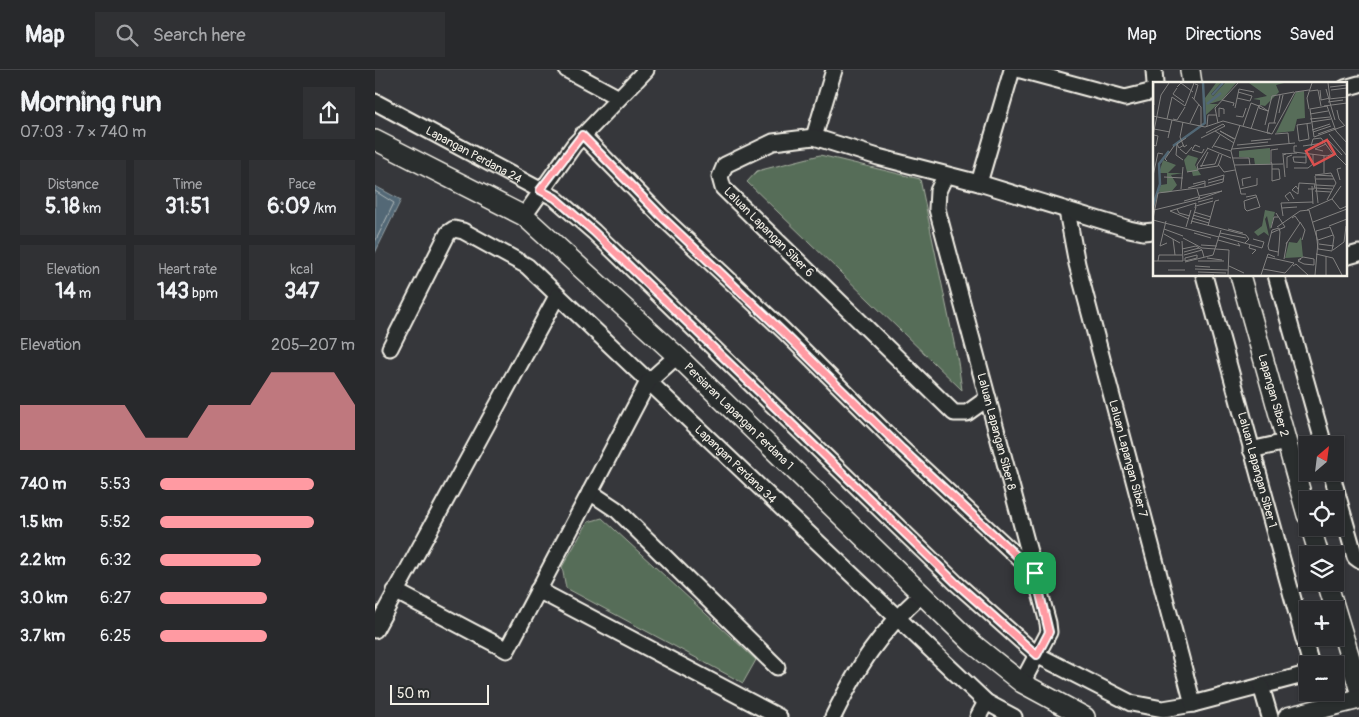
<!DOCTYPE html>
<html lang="en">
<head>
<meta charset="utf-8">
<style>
	:root { --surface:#28292c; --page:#303134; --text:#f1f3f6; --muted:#a5a6a9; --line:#444548; --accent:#ff9aa2 }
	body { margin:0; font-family:Pangolin,sans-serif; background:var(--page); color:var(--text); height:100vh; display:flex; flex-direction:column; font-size:19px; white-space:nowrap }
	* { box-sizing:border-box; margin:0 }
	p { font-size:16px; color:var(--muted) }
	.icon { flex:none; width:28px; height:28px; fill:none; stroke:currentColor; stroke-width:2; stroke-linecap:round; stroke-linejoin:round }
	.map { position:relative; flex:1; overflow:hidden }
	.details { display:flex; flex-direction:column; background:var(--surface); width:375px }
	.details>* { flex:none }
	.needle { width:32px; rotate:28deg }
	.tools { position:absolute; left:924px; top:366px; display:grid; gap:10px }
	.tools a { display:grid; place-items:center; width:45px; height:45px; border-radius:0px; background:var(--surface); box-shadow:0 1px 4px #0004,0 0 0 1px var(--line); font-size:25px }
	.scale { position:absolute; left:15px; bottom:12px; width:99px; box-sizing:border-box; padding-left:5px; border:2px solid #f4f1e8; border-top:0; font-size:14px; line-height:18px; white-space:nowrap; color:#f4f1e8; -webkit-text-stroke:4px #2a2d2e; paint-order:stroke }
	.pin { position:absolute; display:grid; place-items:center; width:42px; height:42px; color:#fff; margin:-21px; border-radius:10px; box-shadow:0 2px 8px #0006 }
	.round { display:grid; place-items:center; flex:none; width:52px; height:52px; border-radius:0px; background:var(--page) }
	.overview { display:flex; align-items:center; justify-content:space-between; height:85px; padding:0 20px }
	h1 { font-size:28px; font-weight:700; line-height:38px }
	.metrics { display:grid; grid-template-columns:repeat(3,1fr); gap:8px; height:85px; padding:5px 20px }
	.metrics div { display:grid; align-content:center; border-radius:0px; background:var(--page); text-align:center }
	.metrics b { font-size:21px; font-weight:700 }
	.metrics small { font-size:14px; font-weight:400 }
	.metrics p { font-size:14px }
	.chart { height:140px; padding:10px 20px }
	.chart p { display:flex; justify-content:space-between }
	.chart svg { width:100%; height:90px; margin-top:5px; fill:var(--accent); opacity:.7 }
	ul { padding:0 20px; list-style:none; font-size:16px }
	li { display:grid; grid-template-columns:80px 60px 1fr; align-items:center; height:38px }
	li i { height:12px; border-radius:6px; background:var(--accent) }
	header { display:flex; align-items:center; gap:30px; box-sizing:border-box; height:70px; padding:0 25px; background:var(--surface); border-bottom:1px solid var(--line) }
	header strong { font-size:24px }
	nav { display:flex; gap:28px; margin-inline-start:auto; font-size:18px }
	.search { width:350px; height:45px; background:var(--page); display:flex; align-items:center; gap:12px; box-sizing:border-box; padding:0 18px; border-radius:0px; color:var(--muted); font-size:19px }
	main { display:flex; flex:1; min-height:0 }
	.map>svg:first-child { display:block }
	.green { fill:#576d59; stroke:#a6afa0 }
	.water { fill:#526876; stroke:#939fa4 }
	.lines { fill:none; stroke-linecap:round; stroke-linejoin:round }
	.shore { stroke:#b3baba; stroke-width:1 }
	.minor-casing { stroke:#f4f1e8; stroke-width:19 }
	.tertiary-casing { stroke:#f4f1e8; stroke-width:22 }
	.minor { stroke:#2a2d2e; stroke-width:15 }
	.tertiary { stroke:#2a2d2e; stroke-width:19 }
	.route-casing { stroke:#fff; stroke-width:10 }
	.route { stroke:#ff9aa2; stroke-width:6 }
	.labels { text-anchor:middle; stroke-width:5; stroke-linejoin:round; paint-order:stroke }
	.street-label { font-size:12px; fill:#f4f1e8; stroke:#2a2d2e }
	.inset-river { fill:none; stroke:#526876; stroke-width:2.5 }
	.inset-road { fill:none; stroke:#828180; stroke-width:1 }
	.view { fill:#dc504e; fill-opacity:0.15; stroke:#dc504e; stroke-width:2.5 }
	.inset-edge { fill:none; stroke:#f4f1e8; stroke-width:2.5 }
</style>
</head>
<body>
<header>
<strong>Map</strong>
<div class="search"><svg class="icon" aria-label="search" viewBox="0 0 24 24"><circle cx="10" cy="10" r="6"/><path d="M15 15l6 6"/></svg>Search here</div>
<nav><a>Map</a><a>Directions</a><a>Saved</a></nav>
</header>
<main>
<section class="details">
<div class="overview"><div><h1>Morning run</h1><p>07:03 · 7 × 740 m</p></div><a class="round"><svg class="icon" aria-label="share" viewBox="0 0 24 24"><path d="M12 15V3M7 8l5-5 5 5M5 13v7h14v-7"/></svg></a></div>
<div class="metrics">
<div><p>Distance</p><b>5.18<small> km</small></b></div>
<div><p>Time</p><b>31:51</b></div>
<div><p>Pace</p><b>6:09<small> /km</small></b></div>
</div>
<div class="metrics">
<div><p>Elevation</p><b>14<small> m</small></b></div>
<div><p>Heart rate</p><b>143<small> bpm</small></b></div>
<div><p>kcal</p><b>347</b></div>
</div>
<div class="chart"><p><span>Elevation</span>205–207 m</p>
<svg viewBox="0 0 160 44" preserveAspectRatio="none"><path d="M0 44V22L10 22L20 22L30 22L40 22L50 22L60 38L70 38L80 38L90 22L100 22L110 22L120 6L130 6L140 6L150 6L160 22V44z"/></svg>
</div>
<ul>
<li><b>740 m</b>5:53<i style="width:79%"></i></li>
<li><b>1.5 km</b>5:52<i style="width:79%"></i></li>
<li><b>2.2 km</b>6:32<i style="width:52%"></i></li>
<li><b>3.0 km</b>6:27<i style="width:55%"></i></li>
<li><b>3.7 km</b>6:25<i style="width:55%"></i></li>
</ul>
</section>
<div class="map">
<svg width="984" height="647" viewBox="0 0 984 647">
	<rect width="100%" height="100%" fill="#36373b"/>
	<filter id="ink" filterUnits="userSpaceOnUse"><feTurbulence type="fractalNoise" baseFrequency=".02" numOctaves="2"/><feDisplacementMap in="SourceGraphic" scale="10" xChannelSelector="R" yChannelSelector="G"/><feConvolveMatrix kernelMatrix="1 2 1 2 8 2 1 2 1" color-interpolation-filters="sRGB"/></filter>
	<g filter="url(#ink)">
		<g class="green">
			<polygon points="445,85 545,109 583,292 587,320 372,112 382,101"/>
			<polygon points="227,448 381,590 368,613 191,518 187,497 213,452"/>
		</g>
		<polygon class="water" points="0,116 26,130 0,183"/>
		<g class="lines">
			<polyline class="shore" points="0,121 19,133 0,172"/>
			<defs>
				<g id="minor">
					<polyline points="192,0 244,28"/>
					<polyline points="646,0 750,28 779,21"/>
					<polyline points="779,0 780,14"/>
					<polyline points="970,18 984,14"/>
					<path id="s1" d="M0,32l180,96 39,34 362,351 81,72 94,48 32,6 30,-5 114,-30"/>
					<polyline points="207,65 286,146 409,261 527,379 660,503"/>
					<polyline points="439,67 459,0"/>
					<path id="s2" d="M570,106l-7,15 -1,18 111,414 1,9 -27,51"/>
					<polyline points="604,113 637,0"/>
					<path id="s3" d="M692,141l10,53 116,440"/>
					<polyline points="149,146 199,75 271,0"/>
					<polyline points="970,187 984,183"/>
					<path id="s4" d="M829,205l107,390"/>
					<polyline points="901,205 949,375"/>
					<path id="s5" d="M15,278l58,-115 6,-4 9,2 64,35 459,436 28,15"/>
					<polyline points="613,328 592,343 579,343 348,118 345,107 350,95 398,72 439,67 503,87 604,113 754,159 768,162 779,161"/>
					<polyline points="876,380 911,372"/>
					<polyline points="956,402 980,487 984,490"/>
					<polyline points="215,422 242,440 402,597"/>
					<polyline points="163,520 404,647"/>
					<polyline points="20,521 132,580 273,312 302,286"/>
					<polyline points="0,560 182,226"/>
					<polyline points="886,616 895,647"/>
					<path d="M458,647c25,-51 46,-84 89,-123"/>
					<polyline points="603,647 611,632"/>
				</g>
				<g id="tertiary">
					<polyline points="815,0 817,14"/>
					<path id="s6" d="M0,70l149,76 153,140 295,287 50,40 63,34"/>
					<path id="s7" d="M865,205l67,240"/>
					<polyline points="936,458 944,485"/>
					<polyline points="952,512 984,618"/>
					<polyline points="913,647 984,629"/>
				</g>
			</defs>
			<use href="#minor" class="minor-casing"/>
			<use href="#tertiary" class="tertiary-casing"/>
			<use href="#minor" class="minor"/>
			<use href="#tertiary" class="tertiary"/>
		</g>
	</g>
	<g class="lines" filter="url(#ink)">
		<defs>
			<polygon id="route" points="207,65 286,146 408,262 527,379 660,503 674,562 662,585 581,513 219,162 180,128 165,120"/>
		</defs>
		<use href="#route" class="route-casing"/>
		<use href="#route" class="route"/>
	</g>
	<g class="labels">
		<g class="street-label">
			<text dy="4" stroke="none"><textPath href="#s1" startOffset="112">Lapangan Perdana 24</textPath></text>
			<text transform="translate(394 162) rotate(45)" y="4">Laluan Lapangan Siber 6</text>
			<text dy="4" stroke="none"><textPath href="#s7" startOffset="125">Lapangan Siber 2</textPath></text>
			<text dy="4" stroke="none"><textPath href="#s6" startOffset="461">Persiaran Lapangan Perdana 1</textPath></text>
			<text dy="4" stroke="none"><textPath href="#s2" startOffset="265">Laluan Lapangan Siber 8</textPath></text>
			<text dy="4" stroke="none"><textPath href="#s3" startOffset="255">Laluan Lapangan Siber 7</textPath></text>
			<text dy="4" stroke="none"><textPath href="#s5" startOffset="506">Lapangan Perdana 34</textPath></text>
			<text dy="4" stroke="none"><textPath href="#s4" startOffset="202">Laluan Lapangan Siber 1</textPath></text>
		</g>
	</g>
	<g transform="translate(778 12)">
		<rect width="194" height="194" fill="#36373b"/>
		<path d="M63,1h5l-10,11 2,2 12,-13h11l-14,17 -13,4h9l-12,11 -1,-17zM96,1h35l-8,2 3,7 -14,14 -5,-1v-5l-7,-1 14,-3zM151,9l1,27 -8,1 -3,12 -18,2 20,-41zM117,66v16l-15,1 -1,-7 -15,-1v-6zM35,73l10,3 -3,7 6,10 -8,1 -1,-4h-5l-3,-12zM10,78l13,5 -8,8h15l-12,2 6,10 -6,7 -9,1 -4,-2 3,-6 6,-1v-11h-8zM112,128l10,2 -5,18 -3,-14 -2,3 4,17 -5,-4 -6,4 -4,-4 8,-6zM148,155l2,20 -18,1 4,-16 8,1z" fill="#576d59"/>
		<path class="inset-river" d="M59,13l11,-12M54,22l14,-11M20,64l32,-23 -2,-40M0,124l7,-22 -1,-20 10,-13"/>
		<path class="inset-road" d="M24,5l4,-4 12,9M177,5l17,-2M24,6l-4,6 11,8M173,7l9,31M167,8l1,10 9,-2 -2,-15M178,8l16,-2M157,9l8,-1 3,16M39,15l9,10v19M84,16l13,3 2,-5 -14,-4M41,17l4,-14 -3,-1M176,17l18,-2M69,18l12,3 -1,3M175,20l15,-2M1,23v-22M32,24l9,-23M171,24l23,-3M174,24l-17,3 4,28 30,-11M174,24l9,25M82,26l4,-19 15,3M156,27l-2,-11 5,-15M184,28l2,9 6,7M126,31l4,-18M157,32l18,-3M0,34l52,11 18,-6 49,13 23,-42 14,-2M83,34l7,1 3,-9M66,35v-9l5,1v5M14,37l5,-22 13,9M20,37l4,1 8,-13M157,37l20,-2M30,40l-3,15 4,10 3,-2M158,40l20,-3M37,41l9,-19M65,41l-3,-15 23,-25M121,41l6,-28M154,42l2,15 -10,2 -2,-16 14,-2M87,43l-9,26 9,38 1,5h5M112,43l7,-29 22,-4M54,44l1,-11h8M90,44l8,-23 8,3M1,47l16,3M98,47l8,-24 9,6 -9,-3 1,-2M159,48l18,-6M62,49l19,12M183,49l11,12M160,50l18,-6M53,51l17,-9M117,51h-3l2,-10h7M122,52l13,-1 1,10M165,52l17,-6M176,52l18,22M0,54l8,-41 8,-12M15,56l4,-18M48,56l24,-12 -2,-2M81,57l-14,-8 15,8M175,58l14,15M98,59l20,-2M24,62l-1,11 7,5M0,63l3,1 2,-10 -4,-1M31,63l-5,3 -2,-4 9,-6M84,63l31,-3M61,64l17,5M144,64h-3v6l33,4 6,-2 -12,-16 -8,1 -2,7M150,64l20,-3M47,65l-5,-2 -3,5 10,3 2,-4M54,66l24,10M59,66l8,-13M27,67l6,5 6,-7M79,67l63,-6M170,69l-8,-2 11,-5M180,70l14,14M153,71v10l-12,-1 -1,-5h13M129,72l15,-1M80,76h16l1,7M14,79l-2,-2 9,-13M118,80l1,2v17l8,-2 -1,-10h-7M65,82l6,8 11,-2M118,82v-14l7,-1M81,83l49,-1M47,84l15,-2 4,-10M48,85l7,-15M134,86v-11l5,-2M141,86h14l5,-4v-10M45,87l20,-3 4,-11M34,90l11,-2 -1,-5 11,-17M171,91v-17M162,93l16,-2 5,10M162,93l18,1M0,94l5,-23 5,1M162,94l3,27M11,95l19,1M132,95l-2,-22 3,-1M163,97h18M187,98l-3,-11 4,-1M55,101l15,-4M163,103l18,1M90,104l-1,-7 9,-2M159,104l1,18M52,105l18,-5 1,-7 -16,5M35,106l17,-5M162,106l17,1M28,107l2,-22M87,107l17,-4v-7M145,107l-2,-3 -4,4 6,4M162,109l16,1M145,112l1,-11 16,1 -1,5h-6M46,114l23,-5 -22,8M179,117l8,10 7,-3M174,118l9,-17M31,119l14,-4 1,2M136,119l-4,-5 5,-4 4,7M45,120l15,-4M43,124l17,-5M129,126l15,-1M24,127l2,4 11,3M92,127l2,2 13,-4 -4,-12 -10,2M92,127l-1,-8 12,-4M1,128l46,-11 -3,-10M154,128l25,-11 9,-13M156,128l9,32 -3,33M17,129l26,-8 -1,5M17,129l19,8M41,130l17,5M40,133l17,5M130,134l-2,-13 32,-1M39,136l17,5M0,137l5,-26 47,-6v-6l-12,3M0,138l66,17M13,139l-6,25 7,-3M38,139l55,14 3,4 -4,4M147,140l5,8 -3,10M160,140l34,-13M38,142l5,-17M55,144l7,-25 4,-1M176,144l18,-7M33,145l5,-17M124,145l23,-16 9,-1M177,145l4,10 -2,14 -14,-2 -2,-18zM118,146l3,-11h4M11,147l19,7M75,147l15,4M41,151l17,5M67,151l26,5M118,151l14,-6 -9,-14M11,152l16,9M66,154l43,12 2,-6 -11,-3M30,156l19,10 27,2 -1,25M20,157l2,16M65,158l22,6 -2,-3M165,158l15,-5M97,162l-1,4 7,2 -4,4M133,162l14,-21 -5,-7 -3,2M166,162l15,2M48,163l16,1M29,167l14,-3 6,4 2,7M180,168l11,-8 2,-16M31,170l15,-4M163,172l17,4 9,17M31,173l18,-5M44,173v3l-12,3v-3zM125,174l1,-10 1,-14 -1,-4 -7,2 -4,16 1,4 9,2M173,174v19M54,176l15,2M131,177l3,-17M145,178l5,-3 11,2v6l-10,-1 -6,-3 3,-2M0,179h30l-1,-20M5,179l1,-6h23M45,179h26M32,180l28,-7 8,-25M42,184l15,1M76,184l15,7M140,184l3,-2 12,11M42,187l33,1M110,187l22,4 9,-10 -27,-6M15,188h17M45,190l28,1M45,193h16M108,193l7,-21 7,3"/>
		<path class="view" d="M174,58l8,14 -21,11 -8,-14z"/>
		<rect width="194" height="194" class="inset-edge"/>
	</g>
</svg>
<div class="tools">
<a><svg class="needle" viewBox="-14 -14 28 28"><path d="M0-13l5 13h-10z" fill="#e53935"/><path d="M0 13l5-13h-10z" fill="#a5a6a9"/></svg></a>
<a><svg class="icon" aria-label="locate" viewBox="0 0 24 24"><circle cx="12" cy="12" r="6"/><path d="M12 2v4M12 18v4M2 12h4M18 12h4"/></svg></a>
<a><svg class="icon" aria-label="layers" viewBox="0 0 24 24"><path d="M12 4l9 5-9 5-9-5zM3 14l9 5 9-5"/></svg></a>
<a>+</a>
<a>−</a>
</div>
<div class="scale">50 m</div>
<div class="pin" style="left:660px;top:503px;background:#1e9e55"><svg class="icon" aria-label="arrive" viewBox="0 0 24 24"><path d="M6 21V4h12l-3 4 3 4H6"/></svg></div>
</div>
</main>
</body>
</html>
